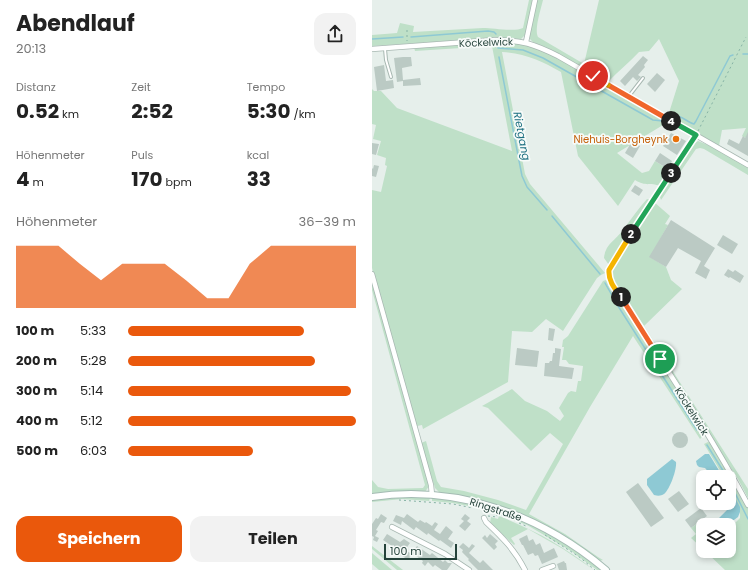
<!DOCTYPE html>
<html lang="de">
<head>
<meta charset="utf-8">
<style>
	:root { --surface:#fff; --page:#f2f2f2; --text:#222; --muted:#767676; --accent:#ea580c }
	body { margin:0; font-family:Poppins,sans-serif; background:var(--page); color:var(--text); height:100vh; display:flex; flex-direction:column; font-size:15px; white-space:nowrap }
	* { box-sizing:border-box; margin:0 }
	p { font-size:13px; color:var(--muted) }
	.icon { flex:none; width:22px; height:22px; fill:none; stroke:currentColor; stroke-width:2; stroke-linecap:round; stroke-linejoin:round }
	.map { position:relative; flex:1; overflow:hidden }
	.side { display:flex; flex-direction:column; background:var(--surface); width:372px }
	.side>* { flex:none }
	.tools { position:absolute; left:324px; top:470px; display:grid; gap:8px }
	.tools a { display:grid; place-items:center; width:40px; height:40px; border-radius:8px; background:var(--surface); box-shadow:0 2px 6px #0003; font-size:20px }
	.scale { position:absolute; left:12px; bottom:10px; width:73px; box-sizing:border-box; padding-left:4px; border:2px solid #24423a; border-top:0; font-size:11px; line-height:14px; white-space:nowrap; color:#24423a; -webkit-text-stroke:3px #f7fbf9; paint-order:stroke }
	.pin { position:absolute; display:grid; place-items:center; width:34px; height:34px; color:#fff; margin:-17px; border:2px solid #fff; border-radius:50%; box-shadow:0 1px 4px #0007 }
	.km { position:absolute; width:20px; height:20px; margin:-10px; border-radius:50%; background:#222; color:#fff; font-size:11px; line-height:20px; text-align:center }
	.round { display:grid; place-items:center; flex:none; width:42px; height:42px; border-radius:12px; background:var(--page) }
	.head { display:flex; align-items:center; justify-content:space-between; height:68px; padding:0 16px }
	h1 { font-size:22px; font-weight:700; line-height:30px }
	.stats { display:grid; grid-template-columns:repeat(3,1fr); gap:6px; height:68px; padding:4px 16px }
	.stats div { display:grid; align-content:center }
	.stats b { font-size:20px; font-weight:700 }
	.stats small { font-size:11px; font-weight:400 }
	.stats p { font-size:11px }
	.chart { height:112px; padding:8px 16px }
	.chart p { display:flex; justify-content:space-between }
	.chart svg { width:100%; height:72px; margin-top:4px; fill:var(--accent); opacity:.7 }
	.primary-button { display:flex; gap:8px; margin-top:auto; padding:8px 16px }
	.primary-button a { flex:1; height:46px; border-radius:12px; background:var(--accent); color:#fff; font-size:16px; font-weight:700; line-height:46px; text-align:center }
	.primary-button a+a { background:var(--page); color:var(--text) }
	ul { padding:0 16px; list-style:none; font-size:13px }
	li { display:grid; grid-template-columns:64px 48px 1fr; align-items:center; height:30px }
	li i { height:10px; border-radius:5px; background:var(--accent) }
	main { display:flex; flex:1; min-height:0 }
	.map>svg:first-child { display:block }
	.green { fill:#bfe0c8 }
	.water { fill:#8ec9d4 }
	.lines { fill:none; stroke-linecap:round; stroke-linejoin:round }
	.stream { stroke:#8ec9d4; stroke-width:1.5 }
	.building { fill:#bbcac4 }
	.lane-casing { stroke:#a8b8b2; stroke-width:4 }
	.street-casing { stroke:#a8b8b2; stroke-width:6 }
	.secondary-casing { stroke:#a4bbb3; stroke-width:8 }
	.path { stroke:#86b3a5; stroke-width:1; stroke-dasharray:2 3; stroke-linecap:butt }
	.lane { stroke:#fff; stroke-width:2 }
	.street { stroke:#fff; stroke-width:4.5 }
	.secondary { stroke:#fff; stroke-width:6 }
	.split-1-casing { stroke:#fff; stroke-width:8 }
	.split-2-casing { stroke:#fff; stroke-width:8 }
	.split-3-casing { stroke:#fff; stroke-width:8 }
	.split-4-casing { stroke:#fff; stroke-width:8 }
	.split-5-casing { stroke:#fff; stroke-width:8 }
	.split-6-casing { stroke:#fff; stroke-width:8 }
	.split-1 { stroke:#f0652b; stroke-width:5 }
	.split-2 { stroke:#f5b400; stroke-width:5 }
	.split-3 { stroke:#22a559; stroke-width:5 }
	.split-4 { stroke:#22a559; stroke-width:5 }
	.split-5 { stroke:#f0652b; stroke-width:5 }
	.split-6 { stroke:#f5b400; stroke-width:5 }
	.food-dot { fill:#e8710a; stroke:#f7fbf9; stroke-width:1.5 }
	.labels { text-anchor:middle; stroke-width:3.5; stroke-linejoin:round; paint-order:stroke }
	.street-label { font-size:10px; fill:#24423a; stroke:#f7fbf9 }
	.food-label { font-size:10px; fill:#c56008; stroke:#f7fbf9; text-anchor:end }
	.water-label { font-size:11px; font-style:italic; fill:#1c6f80; stroke:#f7fbf9 }
</style>
</head>
<body>
<main>
<section class="side">
<div class="head"><div><h1>Abendlauf</h1><p>20:13</p></div><a class="round"><svg class="icon" aria-label="share" viewBox="0 0 24 24"><path d="M12 15V3M7 8l5-5 5 5M5 13v7h14v-7"/></svg></a></div>
<div class="stats">
<div><p>Distanz</p><b>0.52<small> km</small></b></div>
<div><p>Zeit</p><b>2:52</b></div>
<div><p>Tempo</p><b>5:30<small> /km</small></b></div>
</div>
<div class="stats">
<div><p>Höhenmeter</p><b>4<small> m</small></b></div>
<div><p>Puls</p><b>170<small> bpm</small></b></div>
<div><p>kcal</p><b>33</b></div>
</div>
<div class="chart"><p><span>Höhenmeter</span>36–39 m</p>
<svg viewBox="0 0 160 44" preserveAspectRatio="none"><path d="M0 44V6L10 6L20 6L30 17L40 27L50 17L60 17L70 17L80 27L90 38L100 38L110 17L120 6L130 6L140 6L150 6L160 6V44z"/></svg>
</div>
<ul>
<li><b>100 m</b>5:33<i style="width:77%"></i></li>
<li><b>200 m</b>5:28<i style="width:82%"></i></li>
<li><b>300 m</b>5:14<i style="width:98%"></i></li>
<li><b>400 m</b>5:12<i style="width:100%"></i></li>
<li><b>500 m</b>6:03<i style="width:55%"></i></li>
</ul>
<div class="primary-button"><a>Speichern</a><a>Teilen</a></div>
</section>
<div class="map">
<svg width="376" height="570" viewBox="0 0 376 570">
	<rect width="100%" height="100%" fill="#e6efeb"/>
	<g class="green">
		<path d="M157,0h5l-8,34 -5,5 -25,-1 -124,8v-11l25,-2 3,-10 14,3 -1,6c23,-1 47,-3 70,-4 10,0 32,4 40,0z"/>
		<path d="M164,0h7c-2,9 -9,29 -5,37l46,27 15,-64h149v134l-3,4 -3,-2 4,-8 -24,2 -3,16 -17,-10 -3,-4 -5,-1 -26,-15 11,-35 -20,-42 -10,12 -10,1c-10,11 -21,19 -31,30l-47,-27 -28,-13 -3,-3 -1,-3z"/>
		<path d="M126,42c37,-1 67,20 99,38 23,13 46,26 69,40l-3,5 -46,28 25,20 7,-2 6,-10 16,10 -11,15c-10,-4 -14,1 -25,-6l-17,26 -40,-50 -17,-84c-19,-11 -37,-19 -59,-20l23,122 5,10 75,89 -4,2 -4,3 -34,53 -17,-12 -14,13 -20,-1 -4,51 -85,47 -1,-4 -5,1 -45,-158v-78l9,2 6,-26 -2,-1 1,-7 -9,-3 4,-14 -8,-2 3,-14 -4,-1v-35l2,2h7l16,17 115,43 -20,-105 -77,5 -1,-4z"/>
		<polygon points="326,141 341,147 376,167 376,175 332,149 328,148 324,149 289,200 287,194 319,146"/>
		<path d="M275,199l4,1 -42,65 -5,-7c1,-14 12,-18 19,-28 8,-11 15,-21 24,-31z"/>
		<polygon points="282,202 298,216 293,224 296,225 278,257 294,267 299,280 310,289 272,326 376,489 376,498 366,479 348,451 239,280 238,272 240,266"/>
		<path d="M234,280l2,1 96,149 1,4 -5,5 -67,-103 -43,71 -61,107 36,20 33,23 5,3 -4,1c-49,-39 -95,-58 -158,-67l-6,-6 -14,-45 5,-2 11,40 4,6 23,4 34,9 28,10 37,-66 -13,-11 -19,18 -43,-43 -6,-2 30,-17 13,12 22,10 13,10 4,-5 -5,-8 9,-15 3,-2 5,1 2,-11h3l2,-15 -14,-2 -3,-4h-4l2,-13h-2l1,-7 5,-4 35,-55z"/>
		<polygon points="0,281 57,486 53,492 0,495 0,480 6,487 16,489 51,488 53,485 0,290"/>
		<path d="M336,442l3,1 37,64v63h-23l-20,-19h24v-25l5,-2 6,-6c1,-17 -7,-17 -11,-31 -1,-3 0,-7 0,-10h-5l-20,-33z"/>
		<polygon points="36,497 58,498 57,501 30,499 0,502 0,500"/>
		<path d="M60,498c21,2 41,5 61,11 40,12 76,35 109,61h-5l-26,-19 -44,-26 -43,-16 -31,-6 -21,-2z"/>
		<path d="M127,516c37,15 63,29 95,54l-31,-21 -35,-20 -17,9 4,6 -1,1 -24,-22 1,-6 7,2z"/>
		<polygon points="330,520 333,525 331,525 331,549 319,538 324,534 319,528"/>
		<polygon points="0,546 31,570 25,570 0,549"/>
		<polygon points="0,553 20,570 7,570 0,564"/>
	</g>
	<g class="water">
		<polygon points="333,454 337,454 351,477 341,477 333,468 327,467 325,465 324,461"/>
		<path d="M300,459l4,3c1,7 -6,27 -12,32 -3,2 -6,2 -10,1l-7,-10v-6z"/>
		<polygon points="357,487 368,507 368,512 366,517 355,525 336,525 344,521 359,506 357,500"/>
	</g>
	<g class="lines">
		<g class="stream">
			<polyline points="39,37 116,31 122,32 124,34"/>
			<polyline points="0,39 31,37"/>
			<polyline points="125,45 126,48 151,50 171,58 281,120 291,121"/>
			<polyline points="371,54 376,54"/>
			<polyline points="127,57 150,176 155,187 175,210"/>
			<path d="M301,116c8,-2 13,6 21,8l2,-3 34,-65 3,-1"/>
			<polyline points="180,216 228,274"/>
			<polyline points="233,283 246,306 325,430"/>
			<polyline points="335,445 355,477"/>
			<polyline points="357,481 376,519"/>
		</g>
	</g>
	<g class="building">
		<polygon points="271,56 276,60 272,65 273,67 266,75 269,77 265,81 261,77 253,86 248,81"/>
		<polygon points="31,57 39,57 40,66 30,68 31,80 48,78 49,85 31,86 31,81 25,82 22,58"/>
		<polygon points="12,65 14,81 21,80 22,88 5,91 2,67"/>
		<polygon points="285,73 293,80 283,92 275,84"/>
		<polygon points="376,132 376,156 355,144 357,139 367,144 371,136 373,138"/>
		<polygon points="299,133 314,141 305,155 291,146"/>
		<polygon points="260,141 268,146 261,158 253,153"/>
		<polygon points="0,143 7,144 4,155 0,154"/>
		<polygon points="288,153 300,161 296,169 283,161"/>
		<polygon points="2,165 7,166 4,177 0,176 0,168 1,169"/>
		<polygon points="263,185 271,190 267,196 259,191"/>
		<polygon points="299,220 343,248 332,266 338,270 334,279 323,273 329,261 306,248 294,267 277,257"/>
		<polygon points="351,235 366,244 360,254 345,245"/>
		<polygon points="356,269 361,272 363,270 372,276 368,283 358,277 357,278 352,275"/>
		<polygon points="177,328 183,329 181,341 176,340"/>
		<polygon points="145,348 167,351 165,367 143,365"/>
		<polygon points="183,348 189,349 187,366 202,368 200,379 172,376 173,363 177,363 178,361 180,361 181,353 183,353"/>
		<circle cx="308" cy="440" r="8"/>
		<polygon points="266,483 292,518 279,527 254,492"/>
		<polygon points="307,491 317,504 306,512 296,499"/>
		<polygon points="329,508 335,516 319,528 313,520"/>
		<polygon points="9,514 15,518 12,523 9,522 4,530 6,531 3,536 7,538 5,542 1,540 2,537 0,536 0,524 4,518 6,519"/>
		<polygon points="35,514 46,522 48,520 53,523 54,522 60,526 63,522 66,524 62,530 68,534 74,526 81,532 76,539 82,543 79,548 68,540 67,541 56,533 55,535 44,527 42,530 30,521 29,525 21,521 24,515 32,518"/>
		<polygon points="93,514 98,518 95,521 99,524 93,531 87,526 92,521 89,519"/>
		<polygon points="15,534 28,542 32,539 38,543 33,550 40,554 36,560 19,548 20,546 11,540"/>
		<polygon points="118,534 126,541 123,544 125,547 122,550 110,538 113,535 115,538"/>
		<polygon points="155,535 157,541 161,539 164,545 168,543 172,553 182,548 186,557 170,564 166,555 163,556 161,553 156,555 151,545 150,545 147,539"/>
		<polygon points="91,543 97,548 100,544 103,546 97,553 108,563 111,560 121,570 106,570 96,560 97,559 90,552 91,550 87,547"/>
		<polygon points="45,546 58,555 60,553 71,562 73,560 76,563 80,563 75,570 70,570 63,565 61,567 56,562 53,566 50,563 51,561 40,553"/>
		<polygon points="192,561 193,563 194,563 195,570 187,570 185,564"/>
	</g>
	<g class="lines">
		<defs>
			<g id="lane">
				<polyline points="13,49 14,60 19,77"/>
				<polyline points="257,96 271,78"/>
			</g>
			<g id="street">
				<polyline points="154,42 163,0"/>
				<path d="M0,49l123,-9c27,0 39,4 63,16l190,109"/>
				<path d="M324,135l-85,130 -2,11 2,6c46,73 96,146 137,223"/>
				<polyline points="0,274 59,485 60,495"/>
				<path d="M112,518l2,4c16,15 29,28 39,48"/>
				<polyline points="20,527 73,554 97,570"/>
				<polyline points="170,570 181,566"/>
			</g>
			<path id="secondary" d="M0,497c85,-13 169,18 234,73"/>
		</defs>
		<use href="#lane" class="lane-casing"/>
		<use href="#street" class="street-casing"/>
		<use href="#secondary" class="secondary-casing"/>
		<g class="path">
			<polyline points="35,30 35,41"/>
			<polyline points="326,131 374,37"/>
			<polyline points="27,500 81,504 101,508"/>
			<polyline points="116,516 125,517 125,514"/>
			<polyline points="147,523 154,526"/>
			<polyline points="173,535 206,556 223,570"/>
		</g>
		<use href="#lane" class="lane"/>
		<use href="#street" class="street"/>
		<use href="#secondary" class="secondary"/>
	</g>
	<g class="lines">
		<defs>
			<polyline id="split-1" points="249,297 288,359"/>
			<path id="split-2" d="M249,297c-6,-8 -13,-16 -12,-27l22,-36"/>
			<polyline id="split-3" points="259,234 299,173"/>
			<polyline id="split-4" points="299,173 324,135 299,121"/>
			<polyline id="split-5" points="236,85 299,121"/>
			<polyline id="split-6" points="221,76 236,85"/>
		</defs>
		<use href="#split-1" class="split-1-casing"/>
		<use href="#split-2" class="split-2-casing"/>
		<use href="#split-3" class="split-3-casing"/>
		<use href="#split-4" class="split-4-casing"/>
		<use href="#split-5" class="split-5-casing"/>
		<use href="#split-6" class="split-6-casing"/>
		<use href="#split-1" class="split-1"/>
		<use href="#split-2" class="split-2"/>
		<use href="#split-3" class="split-3"/>
		<use href="#split-4" class="split-4"/>
		<use href="#split-5" class="split-5"/>
		<use href="#split-6" class="split-6"/>
	</g>
	<circle class="food-dot" cx="304" cy="139" r="4"/>
	<g class="labels">
		<g class="street-label">
			<text transform="translate(114 42) rotate(-2)" y="4">Köckelwick</text>
			<text transform="translate(320 411) rotate(58)" y="4">Köckelwick</text>
			<text transform="translate(124 509) rotate(18)" y="4">Ringstraße</text>
		</g>
		<g class="food-label">
			<text x="296" y="143">Niehuis-Borgheynk</text>
		</g>
		<g class="water-label">
			<text transform="translate(150 136) rotate(79)" y="4">Rietgang</text>
		</g>
	</g>
</svg>
<div class="tools">
<a><svg class="icon" aria-label="locate" viewBox="0 0 24 24"><circle cx="12" cy="12" r="6"/><path d="M12 2v4M12 18v4M2 12h4M18 12h4"/></svg></a>
<a><svg class="icon" aria-label="layers" viewBox="0 0 24 24"><path d="M12 4l9 5-9 5-9-5zM3 14l9 5 9-5"/></svg></a>
</div>
<div class="scale">100 m</div>
<div class="pin" style="left:288px;top:359px;background:#1e9e55"><svg class="icon" aria-label="arrive" viewBox="0 0 24 24"><path d="M6 21V4h12l-3 4 3 4H6"/></svg></div>
<div class="pin" style="left:221px;top:76px;background:#d93025"><svg class="icon" aria-label="check" viewBox="0 0 24 24"><path d="M5 12l5 5 9-10"/></svg></div>
<b class="km" style="left:249px;top:297px">1</b>
<b class="km" style="left:259px;top:234px">2</b>
<b class="km" style="left:299px;top:173px">3</b>
<b class="km" style="left:299px;top:121px">4</b>
</div>
</main>
</body>
</html>
